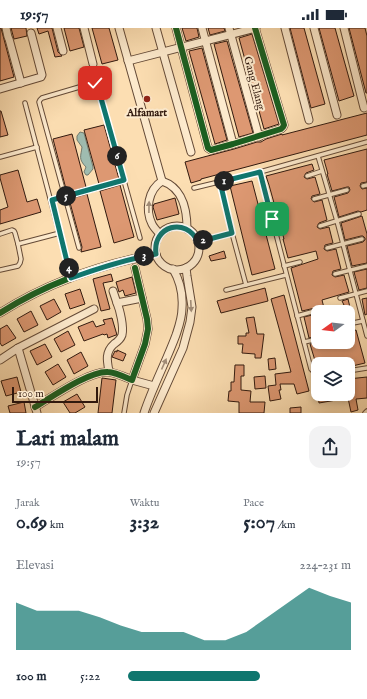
<!DOCTYPE html>
<html lang="id">
<head>
<meta charset="utf-8">
<style>
	:root { --surface:#fff; --page:#f2f2f3; --text:#1f2937; --muted:#747a83; --accent:#0f766e }
	body { margin:0; font-family:"IM FELL English",serif; background:var(--page); color:var(--text); height:100vh; display:flex; flex-direction:column; font-size:15px; white-space:nowrap }
	* { box-sizing:border-box; margin:0 }
	p { font-size:13px; color:var(--muted) }
	.icon { flex:none; width:22px; height:22px; fill:none; stroke:currentColor; stroke-width:2; stroke-linecap:round; stroke-linejoin:round }
	.map { position:relative; height:385px; overflow:hidden }
	.details { display:flex; flex-direction:column; background:var(--surface); flex:1 }
	.details>* { flex:none }
	.needle { width:26px; rotate:255deg }
	.controls { position:absolute; left:311px; top:277px; display:grid; gap:8px }
	.controls a { display:grid; place-items:center; width:44px; height:44px; border-radius:8px; background:var(--surface); box-shadow:0 2px 6px #0003; font-size:20px }
	.scale { position:absolute; left:12px; bottom:10px; width:86px; box-sizing:border-box; padding-left:4px; border:2px solid #31190e; border-top:0; font-size:11px; line-height:14px; white-space:nowrap; color:#31190e; -webkit-text-stroke:3px #fdeacd; paint-order:stroke }
	.pin { position:absolute; display:grid; place-items:center; width:34px; height:34px; color:#fff; margin:-17px; border-radius:8px; box-shadow:0 2px 6px #0006 }
	.km { position:absolute; width:20px; height:20px; margin:-10px; border-radius:50%; background:#222; color:#fff; font-size:11px; line-height:20px; text-align:center }
	.round { display:grid; place-items:center; flex:none; width:42px; height:42px; border-radius:12px; background:var(--page) }
	.headline { display:flex; align-items:center; justify-content:space-between; height:68px; padding:0 16px }
	h1 { font-size:22px; font-weight:800; line-height:30px }
	.metrics { display:grid; grid-template-columns:repeat(3,1fr); gap:6px; height:68px; padding:4px 16px }
	.metrics div { display:grid; align-content:center }
	.metrics b { font-size:20px; font-weight:800 }
	.metrics small { font-size:11px; font-weight:400 }
	.metrics p { font-size:11px }
	.chart { height:112px; padding:8px 16px }
	.chart p { display:flex; justify-content:space-between }
	.chart svg { width:100%; height:72px; margin-top:4px; fill:var(--accent); opacity:.7 }
	ul { padding:0 16px; list-style:none; font-size:13px }
	li { display:grid; grid-template-columns:64px 48px 1fr; align-items:center; height:30px }
	li i { height:10px; border-radius:5px; background:var(--accent) }
	.status { display:flex; justify-content:space-between; align-items:center; height:28px; padding:0 20px; background:var(--surface); direction:ltr }
	.status svg { height:11px; fill:currentColor }
	.map>svg:first-child { display:block }
	.water { fill:#9fbcb0; stroke:#737b6f }
	.building { fill:#dd9872; stroke:#31190e }
	.lines { fill:none; stroke-linecap:round; stroke-linejoin:round }
	.service-casing { stroke:#644a37; stroke-width:5.5 }
	.minor-casing { stroke:#644a37; stroke-width:9 }
	.service { stroke:#fdeacd; stroke-width:3.5 }
	.minor { stroke:#fdeacd; stroke-width:7 }
	.cycleway-casing { stroke:#fdeacd; stroke-width:8 }
	.cycleway { stroke:#1b5e20; stroke-width:6 }
	.oneway { fill:#a18c77 }
	.route-casing { stroke:#fff; stroke-width:8 }
	.route { stroke:#0f766e; stroke-width:5 }
	.poi-dot { fill:#8f2418; stroke:#fdeacd; stroke-width:1.5 }
	.labels { text-anchor:middle; stroke-width:4; stroke-linejoin:round; paint-order:stroke }
	.street-label { font-size:11px; fill:#31190e; stroke:#fdeacd }
	.poi-label { font-size:11px; font-weight:bold; fill:#31190e; stroke:#fdeacd }
</style>
</head>
<body>
<div class="status"><b>19:57</b><svg viewBox="0 0 49 12"><path d="M0 12V9h3v3zM5 12V6h3v6zM10 12V3h3v9zM15 12V0h3v12zM26 1h20v11H26zM47 4h2v5h-2z"/></svg></div>
<div class="map">
<svg width="367" height="385" viewBox="0 0 367 385">
	<rect width="100%" height="100%" fill="#fcdeb2"/>
	<filter id="stains"><feTurbulence type="fractalNoise" baseFrequency=".005" numOctaves="4"/><feColorMatrix values="0 0 0 0 .2 0 0 0 0 .09 0 0 0 0 .02 0 0 0 .5 -.17"/></filter>
	<radialGradient id="worn" r=".72"><stop offset=".6" stop-color="#630" stop-opacity="0"/><stop offset="1" stop-color="#630" stop-opacity=".3"/></radialGradient>
	<path class="water" d="M80,104l4,1 9,34v2l-5,6h-2l-2,-3 2,-5c-8,-8 -5,-11 -4,-20l-5,-7v-4z"/>
	<g class="building">
		<polygon points="0,0 1,0 14,49 0,53"/>
		<polygon points="11,0 26,0 27,8 14,11"/>
		<polygon points="37,0 52,0 58,24 62,28 55,29 48,3 39,6"/>
		<polygon points="64,0 79,0 84,19 70,23"/>
		<polygon points="92,0 109,0 118,32 102,36"/>
		<polygon points="182,0 197,0 199,9 186,13"/>
		<polygon points="208,0 224,0 225,3 210,7"/>
		<polygon points="290,0 304,0 325,76 311,80"/>
		<polygon points="319,0 335,0 354,68 339,73"/>
		<polygon points="349,0 365,0 367,8 367,65 366,65"/>
		<polygon points="252,6 279,96 264,101 239,10"/>
		<polygon points="227,13 253,105 239,109 214,16"/>
		<polygon points="202,20 227,112 215,116 189,23"/>
		<polygon points="0,83 1,83 8,107 0,109"/>
		<polygon points="367,85 367,107 201,151 201,152 191,155 185,134 234,121 257,114 261,114 266,111 282,106 282,107"/>
		<polygon points="104,97 119,151 99,156 84,102"/>
		<polygon points="72,106 86,159 67,165 53,111"/>
		<polygon points="367,121 367,154 361,155 360,158 362,161 367,160 367,182 361,184 358,183 339,189 334,169 348,165 350,162 349,159 347,159 332,163 327,146 328,146 324,132"/>
		<polygon points="312,136 314,142 306,145 304,149 307,151 315,149 320,166 312,168 311,171 314,174 322,172 327,192 319,195 317,199 320,201 329,199 333,215 325,217 324,221 327,223 336,221 341,241 333,243 332,247 335,249 344,247 349,264 322,272 325,284 318,284 318,281 315,280 302,283 291,240 318,231 316,223 288,230 283,211 284,211 269,157 266,148"/>
		<polygon points="18,142 27,174 37,171 41,184 0,196 0,182 8,179 0,150 0,147"/>
		<polygon points="252,153 275,241 252,247 230,158"/>
		<polygon points="120,157 134,209 114,215 100,163"/>
		<polygon points="87,166 101,219 81,224 82,219 69,171"/>
		<polygon points="175,170 179,186 157,192 153,179 154,176"/>
		<polygon points="362,188 367,206 367,235 352,238 347,218 363,214 365,212 365,210 363,208 361,208 345,212 341,195"/>
		<polygon points="224,223 226,230 211,233 209,228"/>
		<polygon points="367,241 367,260 359,262 354,244"/>
		<polygon points="111,246 113,253 103,255 110,281 101,283 93,251"/>
		<polygon points="132,249 136,265 125,268 123,262 119,264 116,254"/>
		<polygon points="265,260 268,273 221,285 217,273"/>
		<polygon points="80,261 85,276 70,281 65,266"/>
		<polygon points="284,267 309,363 297,366 294,356 280,356 281,362 279,362 281,371 270,373 268,358 276,357 275,346 291,344 271,271"/>
		<polygon points="367,270 367,286 365,287 362,271"/>
		<polygon points="54,271 61,284 47,292 40,278"/>
		<polygon points="348,271 353,292 348,293 348,284 326,284 325,283 344,277 342,273"/>
		<polygon points="31,283 38,297 24,304 17,291"/>
		<polygon points="318,284 318,308 309,310 304,289 316,286"/>
		<polygon points="254,289 257,306 264,306 261,330 255,330 255,326 242,325 243,316 238,316 238,308 246,308 246,305 249,305 246,290"/>
		<polygon points="112,290 117,307 116,307 108,310 107,306 104,307 103,306 84,313 78,299 93,293 96,299 105,296 103,292"/>
		<polygon points="7,297 16,310 2,318 0,315 0,301"/>
		<polygon points="356,302 365,335 348,339 348,336 316,336 310,316 319,314 348,314 348,305"/>
		<polygon points="68,303 75,317 61,324 54,311"/>
		<polygon points="45,316 52,329 37,337 30,323"/>
		<polygon points="117,322 126,326 123,333 112,329 115,323 117,324"/>
		<polygon points="81,324 88,338 74,346 67,332"/>
		<polygon points="275,330 276,341 269,342 268,331"/>
		<polygon points="58,336 66,349 53,357 45,344"/>
		<polygon points="235,337 244,337 244,348 241,348 241,362 251,363 250,374 265,374 264,385 239,385 239,374 228,373 229,363 231,363 231,354 234,354"/>
		<polygon points="265,348 266,360 255,361 254,349"/>
		<polygon points="17,349 21,364 6,368 1,353"/>
		<polygon points="367,349 367,370 356,371 358,382 351,384 348,370 319,375 318,366 348,366 348,351"/>
		<polygon points="102,350 116,352 112,385 98,385"/>
		<polygon points="77,366 85,379 75,385 70,385 63,374"/>
		<polygon points="24,374 26,385 10,385 8,378"/>
		<polygon points="301,379 301,385 290,385 290,380"/>
	</g>
	<g class="lines">
		<defs>
			<g id="service">
				<polyline points="25,75 71,250"/>
				<polyline points="318,128 337,193 367,308"/>
				<polyline points="0,129 37,119"/>
				<polyline points="260,144 311,341 318,348"/>
				<polyline points="307,148 322,143"/>
				<polyline points="220,154 232,205 246,257"/>
				<polyline points="363,158 367,157"/>
				<polyline points="194,160 260,144 367,114"/>
				<polyline points="314,171 347,162"/>
				<polyline points="52,172 124,153"/>
				<polyline points="320,198 359,186"/>
				<polyline points="0,206 12,202 14,203 15,205 18,216 21,231 20,235 18,238 0,242"/>
				<polyline points="197,214 232,205"/>
				<polyline points="18,216 60,205"/>
				<polyline points="79,220 39,74 40,72 42,70 93,55 97,56 140,210"/>
				<polyline points="327,220 362,211"/>
				<polyline points="284,238 300,234"/>
				<polyline points="335,246 367,238"/>
				<polyline points="226,262 286,247"/>
				<polyline points="340,270 367,263"/>
				<polyline points="297,288 315,283"/>
				<polyline points="348,296 363,293"/>
				<polyline points="304,314 318,311"/>
				<polyline points="348,343 367,340"/>
				<polyline points="124,385 127,367 132,352"/>
				<polyline points="365,385 367,383"/>
			</g>
			<g id="minor">
				<polyline points="6,0 8,9"/>
				<polyline points="57,0 63,23"/>
				<polyline points="84,0 93,36"/>
				<polyline points="119,0 162,153"/>
				<polyline points="156,0 191,124"/>
				<polyline points="176,0 208,120 211,122 233,116 281,101 283,99 284,97 255,0"/>
				<polyline points="202,0 233,116"/>
				<polyline points="229,0 259,109"/>
				<polyline points="285,0 309,92"/>
				<polyline points="314,0 337,87"/>
				<polyline points="344,0 364,80"/>
				<polyline points="9,11 21,55"/>
				<polyline points="128,33 256,0"/>
				<polyline points="0,61 41,49 42,47 31,5"/>
				<path d="M162,153c21,7 25,28 25,48"/>
				<circle cx="177" cy="220" r="22"/>
				<path d="M160,206c-3,-3 -6,-6 -8,-10 -7,-14 -4,-34 10,-43"/>
				<polyline points="113,263 117,275"/>
				<path d="M0,285c47,-30 102,-49 156,-59"/>
				<polyline points="18,320 37,385"/>
				<polyline points="0,332 18,320 94,281"/>
				<path d="M109,343c-2,-10 -4,-19 5,-27 3,-2 7,-6 8,-9 2,-8 -2,-25 -5,-32l25,-5"/>
				<polyline points="132,352 154,358"/>
				<path d="M35,379c17,-10 54,-36 73,-35 6,0 17,5 24,8l13,-36 3,-15 -1,-10 -12,-51"/>
				<path d="M144,385c9,-27 22,-51 32,-78 3,-9 6,-17 6,-27 1,-13 -2,-27 -9,-39"/>
				<polyline points="154,385 183,320 190,294 192,279 187,248 186,240"/>
			</g>
		</defs>
		<use href="#service" class="service-casing"/>
		<use href="#minor" class="minor-casing"/>
		<use href="#service" class="service"/>
		<use href="#minor" class="minor"/>
		<defs>
			<g id="cycleway">
				<polyline points="176,0 208,120 211,122 233,116 281,101 283,99 284,97 255,0"/>
				<path d="M0,285c47,-30 102,-49 156,-59"/>
				<path d="M35,379c17,-10 54,-36 73,-35 6,0 17,5 24,8l13,-36 3,-15 -1,-10 -12,-51"/>
			</g>
		</defs>
		<use href="#cycleway" class="cycleway-casing"/>
		<use href="#cycleway" class="cycleway"/>
	</g>
	<defs><path id="oneway-solid" d="M-6-.8H1V-3.2L6.5 0L1 3.2V.8H-6Z"/></defs>
	<g class="oneway">
		<use href="#oneway-solid" transform="translate(149 179) rotate(-89)"/>
		<use href="#oneway-solid" transform="translate(191 278) rotate(87)"/>
		<use href="#oneway-solid" transform="translate(164 336) rotate(-66)"/>
	</g>
	<g class="lines">
		<defs>
			<path id="route" d="M95,55l2,1 27,96 -72,20 19,78c28,-10 56,-19 85,-24 -4,-28 30,-38 42,-12l34,-9 -12,-51 40,-10 12,47"/>
		</defs>
		<use href="#route" class="route-casing"/>
		<use href="#route" class="route"/>
	</g>
	<circle class="poi-dot" cx="147" cy="71" r="4"/>
	<g class="labels">
		<g class="street-label">
			<text transform="translate(255 55) rotate(75)" y="4">Gang Elang</text>
		</g>
		<g class="poi-label">
			<text x="147" y="88">Alfamart</text>
		</g>
	</g>
	<rect width="100%" height="100%" filter="url(#stains)"/>
	<rect width="100%" height="100%" fill="url(#worn)"/>
</svg>
<div class="controls">
<a><svg class="needle" viewBox="-14 -14 28 28"><path d="M0-13l5 13h-10z" fill="#e53935"/><path d="M0 13l5-13h-10z" fill="#747a83"/></svg></a>
<a><svg class="icon" aria-label="layers" viewBox="0 0 24 24"><path d="M12 4l9 5-9 5-9-5zM3 14l9 5 9-5"/></svg></a>
</div>
<div class="scale">100 m</div>
<div class="pin" style="left:272px;top:191px;background:#1e9e55"><svg class="icon" aria-label="arrive" viewBox="0 0 24 24"><path d="M6 21V4h12l-3 4 3 4H6"/></svg></div>
<div class="pin" style="left:95px;top:55px;background:#d93025"><svg class="icon" aria-label="check" viewBox="0 0 24 24"><path d="M5 12l5 5 9-10"/></svg></div>
<b class="km" style="left:224px;top:153px">1</b>
<b class="km" style="left:203px;top:212px">2</b>
<b class="km" style="left:144px;top:228px">3</b>
<b class="km" style="left:69px;top:240px">4</b>
<b class="km" style="left:66px;top:168px">5</b>
<b class="km" style="left:117px;top:128px">6</b>
</div>
<section class="details">
<div class="headline"><div><h1>Lari malam</h1><p>19:57</p></div><a class="round"><svg class="icon" aria-label="share" viewBox="0 0 24 24"><path d="M12 15V3M7 8l5-5 5 5M5 13v7h14v-7"/></svg></a></div>
<div class="metrics">
<div><p>Jarak</p><b>0.69<small> km</small></b></div>
<div><p>Waktu</p><b>3:32</b></div>
<div><p>Pace</p><b>5:07<small> /km</small></b></div>
</div>
<div class="chart"><p><span>Elevasi</span>224–231 m</p>
<svg viewBox="0 0 160 44" preserveAspectRatio="none"><path d="M0 44V15L10 20L20 20L30 20L40 24L50 29L60 33L70 33L80 33L90 38L100 38L110 33L120 24L130 15L140 6L150 11L160 15V44z"/></svg>
</div>
<ul>
<li><b>100 m</b>5:22<i style="width:59%"></i></li>
</ul>
</section>
</body>
</html>
